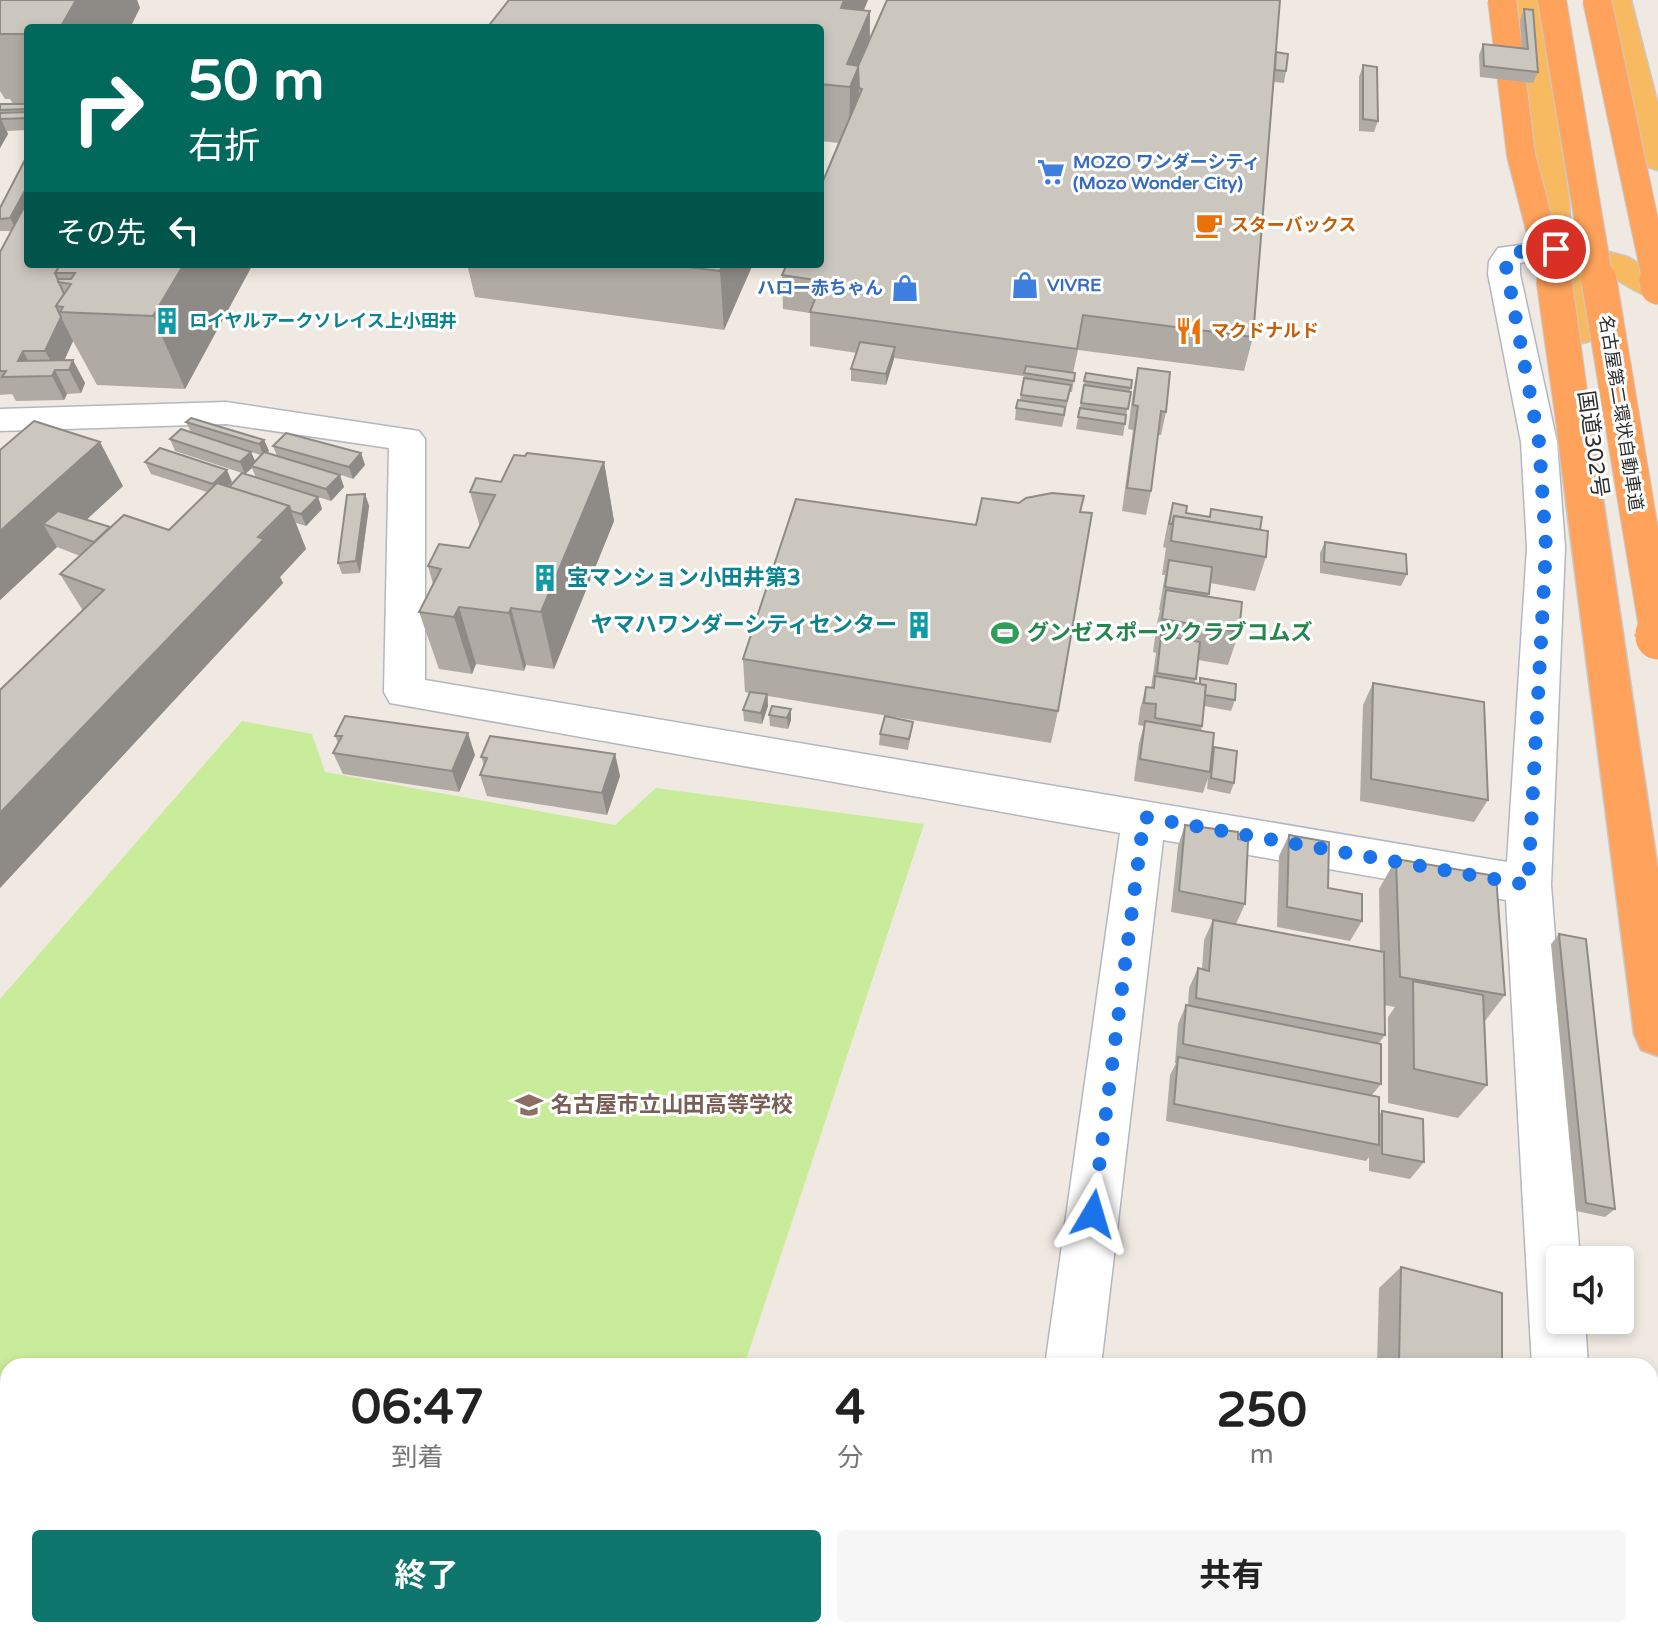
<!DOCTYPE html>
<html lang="ja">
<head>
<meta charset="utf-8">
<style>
	body { margin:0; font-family:"Varela Round","Noto Sans JP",sans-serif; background:#f6f6f6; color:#222; height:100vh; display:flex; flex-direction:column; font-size:30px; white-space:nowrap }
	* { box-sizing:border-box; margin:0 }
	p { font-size:26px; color:#767676 }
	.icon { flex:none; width:44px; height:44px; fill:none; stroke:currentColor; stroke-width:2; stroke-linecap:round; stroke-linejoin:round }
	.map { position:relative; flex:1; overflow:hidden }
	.drawer { position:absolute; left:0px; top:1358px; width:1658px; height:280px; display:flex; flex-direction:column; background:#fff; border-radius:24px 24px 0 0; box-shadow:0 4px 12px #0003 }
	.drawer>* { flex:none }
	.top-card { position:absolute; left:24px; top:24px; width:800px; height:244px; border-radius:8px; box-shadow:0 4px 12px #0003; background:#00695c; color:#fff; overflow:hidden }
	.fabs { position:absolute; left:1546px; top:1246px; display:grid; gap:16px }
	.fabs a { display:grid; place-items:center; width:88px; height:88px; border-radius:8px; background:#fff; box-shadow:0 4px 12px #0003; font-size:40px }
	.pin { position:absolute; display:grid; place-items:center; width:68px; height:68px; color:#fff; margin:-34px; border:4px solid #fff; border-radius:50%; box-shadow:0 2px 8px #0007 }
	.me { position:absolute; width:88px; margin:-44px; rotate:7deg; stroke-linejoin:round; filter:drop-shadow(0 0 6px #0008) }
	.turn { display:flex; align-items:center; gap:28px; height:168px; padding:0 32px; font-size:36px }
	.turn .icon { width:104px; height:104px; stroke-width:2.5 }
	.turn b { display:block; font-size:56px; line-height:68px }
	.then { display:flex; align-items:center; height:76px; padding:0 32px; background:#0003; gap:16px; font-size:30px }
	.eta { display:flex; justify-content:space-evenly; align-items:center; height:136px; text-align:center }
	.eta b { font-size:48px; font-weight:700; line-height:56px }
	.primary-button { display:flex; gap:16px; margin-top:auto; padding:16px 32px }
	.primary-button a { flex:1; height:92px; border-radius:8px; background:#0f766e; color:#fff; font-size:32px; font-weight:700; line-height:92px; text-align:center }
	.primary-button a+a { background:#f6f6f6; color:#222 }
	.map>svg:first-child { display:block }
	.pitch { fill:#c9ec9a }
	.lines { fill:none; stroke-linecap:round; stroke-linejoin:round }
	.minor-casing { stroke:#b4b7c1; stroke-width:3 }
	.trunk-casing { stroke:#c9c9c9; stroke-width:3 }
	.motorway-casing { stroke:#c9c9c9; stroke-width:3 }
	.minor { fill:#fff; fill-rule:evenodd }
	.trunk { fill:#f8ba60; fill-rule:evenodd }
	.motorway { fill:#ffa35c; fill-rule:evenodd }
	.motorway-bridge-far2-casing { stroke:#c9c9c9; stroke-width:30; stroke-linecap:butt }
	.motorway-bridge-far1-casing { stroke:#c9c9c9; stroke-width:37; stroke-linecap:butt }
	.motorway-bridge-casing { stroke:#c9c9c9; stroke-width:48; stroke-linecap:butt }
	.motorway-bridge-far2 { stroke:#ffa35c; stroke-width:28 }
	.motorway-bridge-far1 { stroke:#ffa35c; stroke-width:35 }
	.motorway-bridge { stroke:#ffa35c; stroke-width:45 }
	.wall { fill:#afaba4; fill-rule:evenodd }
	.shaded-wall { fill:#8e8b86 }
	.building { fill:#cbc7bf; stroke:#8e8b86; stroke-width:2 }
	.route { stroke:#1a73e8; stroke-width:14; stroke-dasharray:0 25.2 }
	.labels { text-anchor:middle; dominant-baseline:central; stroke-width:6; stroke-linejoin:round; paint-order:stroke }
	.far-shop-label { font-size:18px; font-weight:bold; fill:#366cbe; stroke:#fff; text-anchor:start }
	.far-food-label { font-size:18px; font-weight:bold; fill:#c56008; stroke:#fff; text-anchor:start }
	.far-culture-label { font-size:18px; font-weight:bold; fill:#0d838f; stroke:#fff; text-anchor:start }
	.far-street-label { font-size:18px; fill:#2e2e2e; stroke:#fff }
	.street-label { font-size:22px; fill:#2e2e2e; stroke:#fff }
	.culture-label { font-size:22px; font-weight:bold; fill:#0d838f; stroke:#fff; text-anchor:start }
	.leisure-label { font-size:22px; font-weight:bold; fill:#27864d; stroke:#fff; text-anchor:start }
	.education-label { font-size:22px; font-weight:bold; fill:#785e54; stroke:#fff; text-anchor:start }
</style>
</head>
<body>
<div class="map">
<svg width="1658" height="1638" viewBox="0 0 1658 1638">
	<rect width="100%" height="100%" fill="#efe9e1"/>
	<g class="pitch">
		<polygon points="242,721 312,734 325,772 615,825 656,788 924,824 744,1366 8,1366 8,1397 0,1393 0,999"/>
		<polygon points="420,1630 656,1630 653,1638 434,1638"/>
		<polygon points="821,1630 1230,1630 1230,1638 819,1638"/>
	</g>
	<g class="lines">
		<g class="minor-casing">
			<g id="minor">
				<polygon points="1556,240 1567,242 1571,249 1567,256 1520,263 1520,274 1557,442 1565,547 1551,885 1580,1260 1560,1260 1560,1320 1585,1320 1588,1366 1532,1366 1506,900 1163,840 1101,1366 1045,1366 1120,833 390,703 384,692 389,448 226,424 0,431 0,409 226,402 419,431 425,439 425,680 1507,862 1527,547 1521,442 1488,274 1489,261 1498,248"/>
				<polygon points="1547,1630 1609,1630 1610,1638 1548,1638"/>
			</g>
		</g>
		<g class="trunk-casing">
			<g id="trunk">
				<path d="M1514 0H1540L1569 198 1571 242 1628 257 1658 276V300C1631 293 1612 272 1585 265L1594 334 1590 341 1578 344 1566 341 1562 334 1552 257 1541 249 1539 198Z"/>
				<polygon points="1605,0 1631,0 1658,105 1658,170 1648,167 1644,161"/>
			</g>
		</g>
		<g class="motorway-casing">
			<polygon id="motorway" points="1575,420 1587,423 1593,431 1658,870 1658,1056 1641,1050 1634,1034 1557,431 1563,423"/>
		</g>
		<use href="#minor" class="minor"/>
		<use href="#trunk" class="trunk"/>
		<use href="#motorway" class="motorway"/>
		<g class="motorway-bridge-far2-casing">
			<g id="motorway-bridge-far2">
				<polyline points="1502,0 1521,155 1554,282"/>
				<polyline points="1552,0 1599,282"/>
				<polyline points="1597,0 1657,282"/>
			</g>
		</g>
		<g class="motorway-bridge-far1-casing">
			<g id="motorway-bridge-far1">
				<polyline points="1554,280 1575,431"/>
				<polyline points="1599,280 1658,636"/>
				<polyline points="1657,280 1658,287"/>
			</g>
		</g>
		<g class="motorway-bridge-casing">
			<polyline id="motorway-bridge" points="1658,634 1658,637"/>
		</g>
		<use href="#motorway-bridge-far2" class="motorway-bridge-far2"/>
		<use href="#motorway-bridge-far1" class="motorway-bridge-far1"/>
		<use href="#motorway-bridge" class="motorway-bridge"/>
	</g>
	<g class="wall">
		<polygon points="0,0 137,0 140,8 28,28 28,130 7,131 8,134 0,148 0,104 13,104 10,99 5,99 0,91"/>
		<polygon points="509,0 868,0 864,10 870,11 870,40 1276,52 1286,71 1284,83 1274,82 1253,337 1244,371 1078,350 1073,373 1075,373 1072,392 1070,392 1062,427 1015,420 1016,408 1020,400 1024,376 894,358 886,385 851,381 851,369 857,353 810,346 810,313 783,309 782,275 839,143 820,141 820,28"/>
		<polygon points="1524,9 1538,72 1533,83 1480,77 1479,55 1483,44 1522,48 1520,21"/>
		<polygon points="1363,65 1378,121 1374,132 1359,131 1359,77"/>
		<polygon points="28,154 28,264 253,264 185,389 97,385 73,341 64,360 85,383 81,393 67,394 64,400 16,401 12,394 0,395 0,252 11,231 0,231 0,208"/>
		<polygon points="467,264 753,264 724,330 475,297"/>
		<polygon points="1138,368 1166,412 1161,435 1158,435 1151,491 1146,515 1122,511 1133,430 1128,429 1133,392"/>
		<polygon points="1086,373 1132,380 1123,436 1076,429"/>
		<path d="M186 422 264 440 269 451 267 453 277 456 273 446 361 453 365 465 353 479 338 474 344 487 331 501 256 478 252 468 245 474 175 451 170 439 191 432ZM251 452 261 455 255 461Z"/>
		<polygon points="0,450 123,486 86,520 110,527 169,530 207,492 151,474 145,462 232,482 228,486 318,497 322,509 306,526 296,523 306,549 280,577 283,583 0,888 0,690 83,611 60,574 80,556 57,547 0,600"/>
		<polygon points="604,462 614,521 554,669 526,665 524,671 476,664 472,674 439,669 419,612 433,584 428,566 469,548 480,527 470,492 501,482"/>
		<polygon points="365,494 369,506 360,573 342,574 338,563"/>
		<polygon points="1173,503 1186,513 1209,517 1211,509 1260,530 1266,557 1255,591 1210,583 1208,596 1239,632 1228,665 1198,660 1195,683 1199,684 1200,678 1235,700 1231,711 1204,706 1202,726 1201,731 1212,752 1214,747 1234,783 1230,794 1207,789 1208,778 1203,793 1134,781 1139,743 1144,726 1138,725 1140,709 1146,687 1151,688 1156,653 1153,652 1157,623 1160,610 1159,610 1165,575 1162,575 1166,548 1163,547 1167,527"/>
		<polygon points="1081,512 1058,711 1051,743 768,696 768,706 762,724 744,721 743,710 750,693 745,692 743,659 976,525"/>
		<polygon points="1325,542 1407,574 1401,586 1320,573 1320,553"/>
		<polygon points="1373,683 1488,800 1474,822 1360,801 1363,705"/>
		<polygon points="791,709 791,720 788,729 770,726 769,715"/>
		<polygon points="913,722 908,750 879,745 880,734"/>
		<polygon points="335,736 475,755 459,792 343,774 333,753 338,743"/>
		<polygon points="615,754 620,776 607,815 487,796 480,775 484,765 481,757"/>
		<polygon points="1185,825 1238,839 1245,904 1236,924 1380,951 1379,889 1396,859 1505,995 1485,1021 1487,1085 1458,1118 1388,1103 1388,1017 1395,1007 1384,1005 1385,1035 1379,1043 1381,1084 1372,1095 1379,1115 1382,1111 1424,1162 1410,1179 1369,1171 1369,1157 1366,1161 1166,1121 1170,1075 1176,1063 1175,1063 1178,1024 1186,1005 1188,1006 1189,988 1198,968 1202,969 1204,940 1213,920 1235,924 1171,912 1178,846"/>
		<polygon points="1289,835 1328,888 1362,921 1350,941 1277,927 1279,856"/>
		<polygon points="1559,934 1615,1209 1605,1217 1576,1211 1551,944"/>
		<polygon points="1401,1267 1502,1366 1377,1366 1379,1288"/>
		<polygon points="1416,1630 1468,1630 1520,1638 1393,1638"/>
	</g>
	<g class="shaded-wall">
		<polygon points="76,0 137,0 140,8 130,28 60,28"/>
		<polygon points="844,0 868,0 840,64 841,8"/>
		<polygon points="870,11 869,67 859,88 858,123 849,145 850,87 847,64"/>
		<polygon points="0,117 8,134 0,148"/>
		<polygon points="28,185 28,208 16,230 10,218"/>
		<polygon points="184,264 253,264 185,389 153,316"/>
		<polygon points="723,264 753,264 724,330 720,271"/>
		<polygon points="61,317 73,341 60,370 56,370 45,351"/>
		<polygon points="895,347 894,359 886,385 886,374"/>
		<polygon points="23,351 36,375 18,361"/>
		<polygon points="73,360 85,383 81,393 69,370"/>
		<polygon points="55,370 67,394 64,400 52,376"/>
		<polygon points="264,440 269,451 264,456 259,444"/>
		<polygon points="100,442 123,486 71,534 43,524 57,547 0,600 0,531"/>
		<polygon points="251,452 256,463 251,466 252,468 245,474 240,462"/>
		<polygon points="361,453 365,465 353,479 349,467"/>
		<polygon points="604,462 614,521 554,669 541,612"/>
		<polygon points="227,470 232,482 218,496 213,484"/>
		<polygon points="340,475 344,487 331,501 326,489"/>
		<polygon points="365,494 369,506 360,573 356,561"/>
		<polygon points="318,497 322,509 306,526 301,514"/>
		<polygon points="289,506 306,549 280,577 283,583 0,888 0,813"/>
		<polygon points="459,607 476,664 472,674 454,617"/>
		<polygon points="511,608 526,665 524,671 509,613"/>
		<polygon points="767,694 768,706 762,724 761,713"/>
		<polygon points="791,709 791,720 788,729 787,718"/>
		<polygon points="468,733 475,755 459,792 452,771"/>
		<polygon points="615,754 620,776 607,815 602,793"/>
		<polygon points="254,1630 264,1630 259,1638 248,1638"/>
	</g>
	<g class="building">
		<polygon points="0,0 76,0 60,28 28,28 28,34 0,34"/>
		<polygon points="509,0 844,0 841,8 870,11 847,64 859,66 850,87 820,84 820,28 487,28"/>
		<polygon points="887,0 1280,0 1253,337 1083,315 1077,349 810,312 822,281 782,275 787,264 820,264 820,188 862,89 859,88 858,66"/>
		<polygon points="1524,9 1533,10 1538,72 1484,66 1483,44 1528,49"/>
		<polygon points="1276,52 1288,54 1286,71 1275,70"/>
		<polygon points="1363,65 1377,67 1378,121 1363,119"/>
		<polygon points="0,104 28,104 28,109 0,110"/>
		<polygon points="28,112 28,118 1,119 0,117 0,113"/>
		<polygon points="28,154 28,185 10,218 0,219 0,208"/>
		<polygon points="28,204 28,264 77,264 78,265 61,264 55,273 64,294 56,306 61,317 45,351 23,351 18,361 73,360 69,370 55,370 52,376 2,377 6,371 0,371 0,252 23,209"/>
		<polygon points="61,264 82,265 82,264 184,264 153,316 60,312 63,307 56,306 71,284 58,282 58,279 71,279 75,273 55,273"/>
		<polygon points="663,264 723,264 720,271"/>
		<polygon points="860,342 895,347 886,374 851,369"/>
		<polygon points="1026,366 1075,373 1074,381 1024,373"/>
		<polygon points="1138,368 1170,372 1166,412 1161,411 1151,491 1127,488 1138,406 1133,405"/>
		<polygon points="1086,373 1132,380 1131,388 1084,381"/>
		<polygon points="1024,378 1071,385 1067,401 1021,395"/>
		<polygon points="1084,385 1131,392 1128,409 1081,403"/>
		<polygon points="1018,400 1065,407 1064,415 1016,408"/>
		<polygon points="1080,408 1126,415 1125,424 1078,417"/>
		<polygon points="191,418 264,440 259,444 186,422"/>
		<polygon points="34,421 100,442 0,531 0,450"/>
		<polygon points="181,429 251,452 240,462 170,439"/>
		<polygon points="286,433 361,453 349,467 273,446"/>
		<polygon points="160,448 227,470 213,484 145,462"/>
		<polygon points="264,452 340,475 326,489 251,466"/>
		<polygon points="527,453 604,462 541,612 511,608 509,613 459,607 454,617 419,612 441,569 428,566 439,544 469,548 495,495 470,492 476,478 501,482 514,455 525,456"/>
		<polygon points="242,473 318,497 301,514 291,511 289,506 229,487"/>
		<polygon points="217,483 289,506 258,537 264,539 0,813 0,690 104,590 60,574 124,515 169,530"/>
		<polygon points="1052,493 1084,496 1080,512 1092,513 1058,711 743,659 796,499 976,525 982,498 1019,503 1026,498"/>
		<polygon points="365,494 356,561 338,563 347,495"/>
		<polygon points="1173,503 1187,506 1186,513 1210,517 1211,509 1262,517 1260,530 1174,516 1172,524 1169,524"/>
		<polygon points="58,511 110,527 94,542 43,524"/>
		<polygon points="1174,516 1268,531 1266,557 1171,541"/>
		<polygon points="1325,542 1406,554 1407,574 1324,562"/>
		<polygon points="1169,560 1212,567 1209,594 1165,587"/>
		<polygon points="1166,590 1242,602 1239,632 1162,619"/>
		<polygon points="1161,635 1200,642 1196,679 1157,673"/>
		<polygon points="1155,676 1206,685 1202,726 1155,718 1156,704 1144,703 1146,687 1154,688"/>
		<polygon points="1200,678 1236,684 1235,700 1205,695 1206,685 1200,684"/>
		<polygon points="1373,683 1484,702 1488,800 1371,779"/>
		<polygon points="750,692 767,694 761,713 743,710"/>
		<polygon points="772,706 791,709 787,718 769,715"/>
		<polygon points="345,716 468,733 452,771 333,753 342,736 335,736"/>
		<polygon points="885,716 913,722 909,739 880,734"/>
		<polygon points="1145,721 1214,733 1210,772 1140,759"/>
		<polygon points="490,736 615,754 602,793 480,775 487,758 481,757"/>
		<polygon points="1214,747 1237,751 1234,783 1211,778"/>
		<polygon points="1185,825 1238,832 1238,839 1248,841 1245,904 1179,891"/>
		<polygon points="1289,835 1329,842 1328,888 1362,894 1362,921 1287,907"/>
		<polygon points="1396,859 1496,876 1505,995 1400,977"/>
		<polygon points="1213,920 1384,952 1385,1035 1196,998 1198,968 1209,971"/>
		<polygon points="1559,934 1586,939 1615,1209 1586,1203"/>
		<polygon points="1413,981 1483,995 1487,1085 1414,1069"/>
		<polygon points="1186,1005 1381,1044 1381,1084 1183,1044"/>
		<polygon points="1178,1057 1379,1097 1379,1145 1174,1104"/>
		<polygon points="1382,1111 1423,1119 1424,1162 1382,1154"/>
		<polygon points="1401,1267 1502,1293 1502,1366 1414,1366 1399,1362"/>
		<polygon points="197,1630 254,1630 248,1638 209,1638"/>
		<polygon points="1433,1630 1468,1630 1520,1638 1434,1638"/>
		<polygon points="282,1632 290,1638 279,1638"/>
	</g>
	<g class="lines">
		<polyline class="route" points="1093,1214 1144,817 1528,885 1546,547 1539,442 1505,261 1522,251 1556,249"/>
	</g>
	<defs>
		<g id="supermarket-bare" transform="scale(2.16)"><path d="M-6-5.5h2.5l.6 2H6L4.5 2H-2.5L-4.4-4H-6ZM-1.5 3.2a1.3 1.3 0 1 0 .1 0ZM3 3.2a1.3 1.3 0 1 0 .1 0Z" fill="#3f7fe0" stroke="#fff" stroke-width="2.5" paint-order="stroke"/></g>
		<g id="cafe-bare" transform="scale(2.16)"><path d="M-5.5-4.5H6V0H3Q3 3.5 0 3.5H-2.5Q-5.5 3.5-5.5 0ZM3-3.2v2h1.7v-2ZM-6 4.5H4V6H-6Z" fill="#e8710a" stroke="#fff" stroke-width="2.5" paint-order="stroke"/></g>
		<g id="shop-bare" transform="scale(2.16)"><path d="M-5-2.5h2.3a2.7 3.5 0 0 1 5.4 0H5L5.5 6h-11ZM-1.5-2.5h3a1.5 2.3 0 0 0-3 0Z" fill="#3f7fe0" stroke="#fff" stroke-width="2.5" paint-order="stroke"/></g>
		<g id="building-bare" transform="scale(2.16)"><path d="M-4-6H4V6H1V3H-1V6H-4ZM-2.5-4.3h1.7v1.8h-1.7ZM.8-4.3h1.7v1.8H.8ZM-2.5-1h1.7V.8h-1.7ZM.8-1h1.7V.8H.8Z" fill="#0f9aa8" stroke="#fff" stroke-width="2.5" paint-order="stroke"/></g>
		<g id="restaurant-bare" transform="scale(2.16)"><path d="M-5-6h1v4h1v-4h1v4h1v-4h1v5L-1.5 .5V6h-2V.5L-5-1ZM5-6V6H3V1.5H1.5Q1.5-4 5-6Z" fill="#e8710a" stroke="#fff" stroke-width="2.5" paint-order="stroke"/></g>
		<g id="stadium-bare" transform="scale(2.16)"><path d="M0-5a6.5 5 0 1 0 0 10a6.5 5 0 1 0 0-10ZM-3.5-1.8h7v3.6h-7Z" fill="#2e9e5b" stroke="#fff" stroke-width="2.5" paint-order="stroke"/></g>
		<g id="school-bare" transform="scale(2.16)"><path d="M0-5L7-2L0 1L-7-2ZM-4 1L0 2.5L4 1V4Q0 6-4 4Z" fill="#8d6e63" stroke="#fff" stroke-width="2.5" paint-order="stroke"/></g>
	</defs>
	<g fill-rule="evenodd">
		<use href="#supermarket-bare" x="1051" y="172"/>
		<use href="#cafe-bare" x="1209" y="225"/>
		<use href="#shop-bare" x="1025" y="285"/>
		<use href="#shop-bare" x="905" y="288"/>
		<use href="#building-bare" x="167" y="321"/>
		<use href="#restaurant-bare" x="1189" y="331"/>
		<use href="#building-bare" x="545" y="578"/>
		<use href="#building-bare" x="919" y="625"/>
		<use href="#stadium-bare" x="1005" y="633"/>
		<use href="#school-bare" x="529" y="1105"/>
	</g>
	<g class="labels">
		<g class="far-shop-label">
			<text x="1073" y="162">MOZO ワンダーシティ<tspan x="1073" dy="21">(Mozo Wonder City)</tspan></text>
			<text x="1047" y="285">VIVRE</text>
			<text x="883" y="288" text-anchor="end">ハロー赤ちゃん</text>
		</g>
		<g class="far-food-label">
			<text x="1231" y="225">スターバックス</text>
			<text x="1211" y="331">マクドナルド</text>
		</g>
		<g class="far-culture-label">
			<text x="189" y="321">ロイヤルアークソレイス上小田井</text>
		</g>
		<g class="far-street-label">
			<text transform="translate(1621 413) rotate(81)">名古屋第二環状自動車道</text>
		</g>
		<g class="street-label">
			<text transform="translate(1593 444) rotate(82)">国道302号</text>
		</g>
		<g class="culture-label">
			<text x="567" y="578">宝マンション小田井第3</text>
			<text x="897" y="625" text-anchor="end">ヤマハワンダーシティセンター</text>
		</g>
		<g class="leisure-label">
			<text x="1027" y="633">グンゼスポーツクラブコムズ</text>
		</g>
		<g class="education-label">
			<text x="551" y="1105">名古屋市立山田高等学校</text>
		</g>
	</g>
</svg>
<div class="fabs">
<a><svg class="icon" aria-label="sound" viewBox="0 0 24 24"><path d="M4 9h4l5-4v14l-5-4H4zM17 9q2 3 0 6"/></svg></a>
</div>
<div class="pin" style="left:1556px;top:249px;background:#d93025"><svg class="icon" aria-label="arrive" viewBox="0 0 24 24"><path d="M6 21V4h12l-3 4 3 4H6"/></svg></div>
<svg class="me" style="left:1093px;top:1214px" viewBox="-20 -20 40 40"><path d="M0-17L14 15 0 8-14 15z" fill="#1a73e8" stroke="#fff" stroke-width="4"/></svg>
<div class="top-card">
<div class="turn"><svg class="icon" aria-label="right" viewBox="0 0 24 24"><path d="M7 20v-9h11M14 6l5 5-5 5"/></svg><div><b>50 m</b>右折</div></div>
<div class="then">その先<svg class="icon" aria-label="left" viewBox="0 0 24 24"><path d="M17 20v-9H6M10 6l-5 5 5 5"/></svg></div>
</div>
<section class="drawer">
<div class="eta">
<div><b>06:47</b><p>到着</p></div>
<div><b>4</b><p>分</p></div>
<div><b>250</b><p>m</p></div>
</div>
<div class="primary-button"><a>終了</a><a>共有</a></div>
</section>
</div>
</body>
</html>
